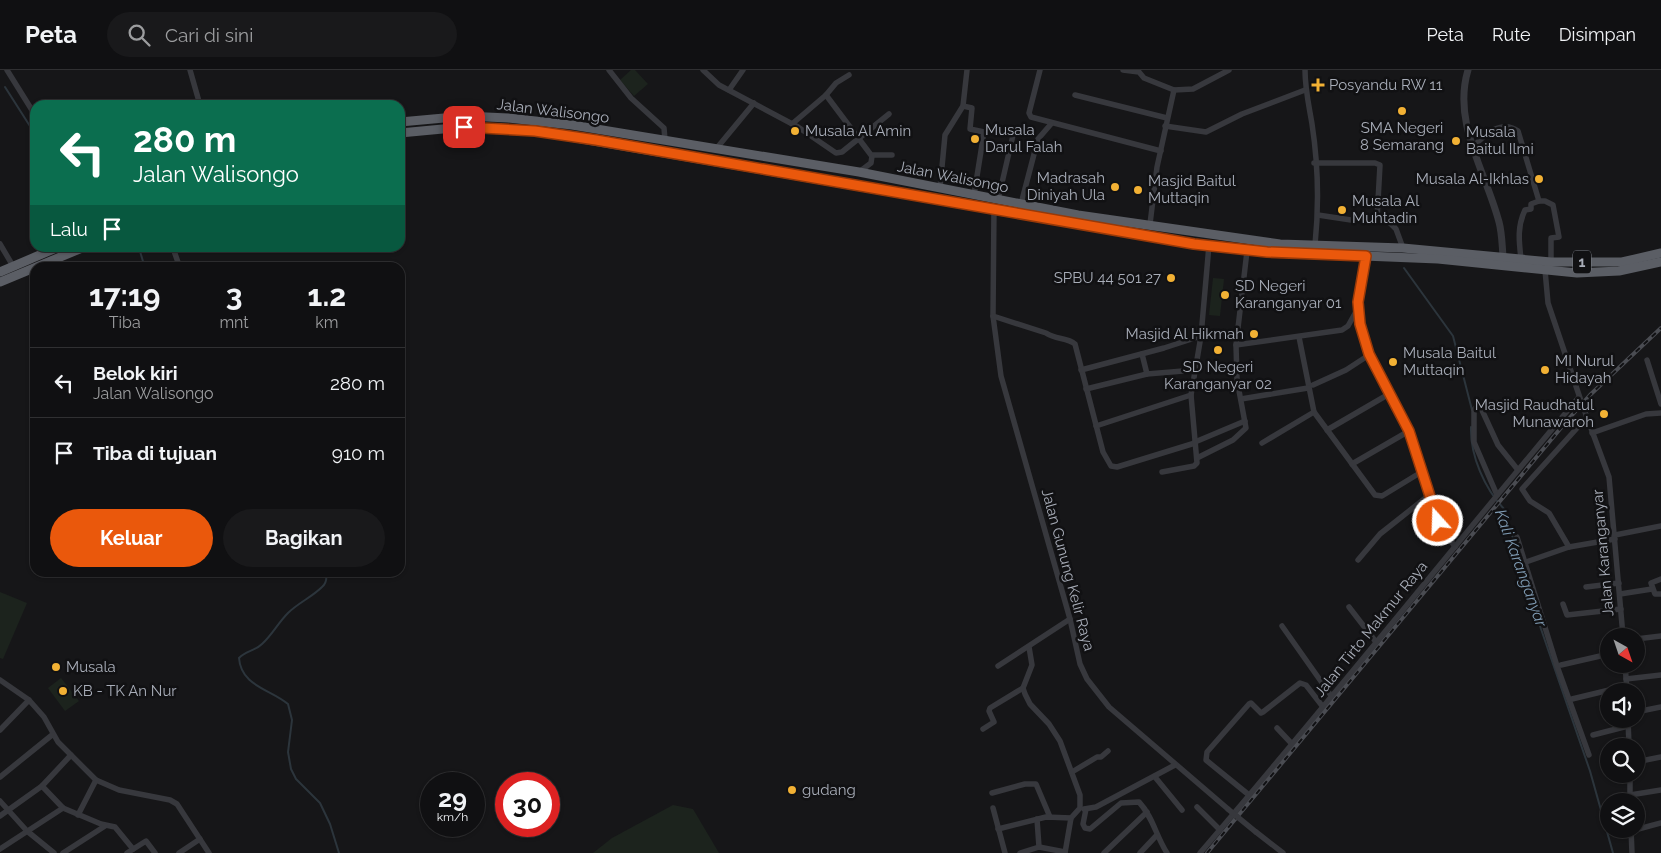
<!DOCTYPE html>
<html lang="id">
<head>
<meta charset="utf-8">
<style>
	body { margin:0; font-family:Raleway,sans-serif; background:#19191b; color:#f1f3f6; height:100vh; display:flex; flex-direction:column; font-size:19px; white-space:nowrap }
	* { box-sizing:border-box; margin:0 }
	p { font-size:16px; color:#9c9d9f }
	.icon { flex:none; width:28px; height:28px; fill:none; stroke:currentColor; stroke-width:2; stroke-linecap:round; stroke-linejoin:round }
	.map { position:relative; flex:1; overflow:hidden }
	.sheet { position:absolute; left:30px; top:192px; width:375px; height:315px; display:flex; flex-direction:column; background:#101012; border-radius:15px; box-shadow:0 1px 4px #0004,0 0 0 1px #303032 }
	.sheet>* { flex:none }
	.hud { position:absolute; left:30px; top:30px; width:375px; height:152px; border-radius:15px; box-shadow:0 1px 4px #0004,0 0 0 1px #303032; background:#0b6e4f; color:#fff; overflow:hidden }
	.needle { width:32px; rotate:140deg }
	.fabs { position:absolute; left:1600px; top:558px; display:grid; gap:10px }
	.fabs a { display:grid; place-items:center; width:45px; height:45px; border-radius:50%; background:#101012; box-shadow:0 1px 4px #0004,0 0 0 1px #303032; font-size:25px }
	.speed { position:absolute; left:420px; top:702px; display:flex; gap:10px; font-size:25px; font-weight:700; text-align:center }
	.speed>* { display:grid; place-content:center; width:65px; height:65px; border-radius:50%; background:#101012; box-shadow:0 1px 4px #0004,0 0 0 1px #303032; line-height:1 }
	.speed small { font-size:12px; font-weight:400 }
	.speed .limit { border:8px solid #d22; background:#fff; color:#111 }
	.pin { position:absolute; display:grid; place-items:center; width:42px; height:42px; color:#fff; margin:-21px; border-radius:10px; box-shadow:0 2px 8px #0006 }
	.me { position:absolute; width:55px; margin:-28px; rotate:340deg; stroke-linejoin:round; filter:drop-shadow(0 0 4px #0008) }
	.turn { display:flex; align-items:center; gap:18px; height:105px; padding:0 20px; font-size:22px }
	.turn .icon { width:65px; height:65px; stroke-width:2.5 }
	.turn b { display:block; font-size:35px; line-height:42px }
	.then { display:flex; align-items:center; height:48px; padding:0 20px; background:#0003; gap:10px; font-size:19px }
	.eta { display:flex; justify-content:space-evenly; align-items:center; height:85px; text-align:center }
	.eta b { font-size:30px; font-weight:700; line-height:35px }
	.primary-button { display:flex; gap:10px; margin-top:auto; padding:10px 20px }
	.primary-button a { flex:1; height:58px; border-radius:30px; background:#ea580c; color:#fff; font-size:20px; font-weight:700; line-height:58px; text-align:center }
	.primary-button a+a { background:#19191b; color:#f1f3f6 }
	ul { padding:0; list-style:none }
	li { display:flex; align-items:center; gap:15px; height:70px; padding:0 20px; border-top:1px solid #303032 }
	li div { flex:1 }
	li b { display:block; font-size:19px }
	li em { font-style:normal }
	header { display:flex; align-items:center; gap:30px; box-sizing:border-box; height:70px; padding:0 25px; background:#101012; border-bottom:1px solid #303032 }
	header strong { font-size:24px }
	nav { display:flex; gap:28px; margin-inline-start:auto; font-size:18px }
	.search { width:350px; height:45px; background:#19191b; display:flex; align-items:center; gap:12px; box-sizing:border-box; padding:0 18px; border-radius:28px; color:#9c9d9f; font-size:19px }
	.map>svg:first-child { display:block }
	.green { fill:#1c231d }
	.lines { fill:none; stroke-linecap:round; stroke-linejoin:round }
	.stream { stroke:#2c353c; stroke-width:2 }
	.minor { stroke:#37383d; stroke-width:5.5 }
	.tertiary { stroke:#37383d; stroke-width:7 }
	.trunk { stroke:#5b5e65; stroke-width:9 }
	.rail-casing { stroke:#4a4c52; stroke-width:4 }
	.rail { stroke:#111113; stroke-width:2; stroke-dasharray:5.5; stroke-linecap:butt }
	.minor-bridge { stroke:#37383d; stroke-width:5.5 }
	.route-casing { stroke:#983908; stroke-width:12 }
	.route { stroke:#ea580c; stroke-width:9 }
	.poi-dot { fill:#f2b134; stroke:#111113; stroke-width:2 }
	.labels { text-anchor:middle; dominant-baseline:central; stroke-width:5; stroke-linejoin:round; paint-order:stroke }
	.shield { fill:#111113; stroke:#7b7e86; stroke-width:1 }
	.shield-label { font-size:14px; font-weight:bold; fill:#a8adb8 }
	.poi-label { font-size:15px; fill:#a8adb8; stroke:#111113; text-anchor:start }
	.street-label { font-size:15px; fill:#a8adb8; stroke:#111113 }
	.water-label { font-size:16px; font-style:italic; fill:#7f9bb3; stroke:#111113 }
</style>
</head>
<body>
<header>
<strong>Peta</strong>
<div class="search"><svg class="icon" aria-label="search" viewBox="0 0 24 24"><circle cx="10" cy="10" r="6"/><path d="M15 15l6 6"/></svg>Cari di sini</div>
<nav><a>Peta</a><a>Rute</a><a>Disimpan</a></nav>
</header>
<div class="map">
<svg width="1661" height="783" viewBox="0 0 1661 783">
	<rect width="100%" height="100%" fill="#161618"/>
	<g class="green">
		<polygon points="631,0 635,0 648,14 634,26 620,10"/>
		<polygon points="1213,208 1224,209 1220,246 1209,245"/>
		<polygon points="0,522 27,533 3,589 0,588"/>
		<polygon points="61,608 79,631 65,641 48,618"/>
		<polygon points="673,735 693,739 719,783 593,783 612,768"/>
	</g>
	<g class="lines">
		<g class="stream">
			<polyline points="5,17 35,64"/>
			<polyline points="139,178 145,198"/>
			<polyline points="1404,198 1453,266 1472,340"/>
			<path d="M1471 357C1470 386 1485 419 1504 439L1541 559 1590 701 1613 783"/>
			<path d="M326 502C327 508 327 513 322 517 312 527 298 533 288 543 278 553 272 565 262 574 255 581 245 581 239 588 241 616 270 619 288 634L292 650 288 682 291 699 296 709 320 733 330 754 339 783"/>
		</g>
		<g class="minor">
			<polyline points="7,0 35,45"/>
			<polyline points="190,0 200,35"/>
			<polyline points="609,0 631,28 664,58 665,70"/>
			<polyline points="703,0 719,15 798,57 836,83 842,82 889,44"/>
			<polyline points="1040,0 1029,43 1031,47 1161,81"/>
			<polyline points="1123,0 1139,2 1144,8 1174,20 1193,19 1229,0"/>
			<path d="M1305 0C1305 19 1309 36 1312 54 1318 93 1319 136 1315 175"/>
			<polyline points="729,20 743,0"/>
			<polyline points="826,25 871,85 892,85"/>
			<polyline points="1075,25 1167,48"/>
			<polyline points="963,36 972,38 970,59 984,62 974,125"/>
			<polyline points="792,54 826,25 836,13 849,5"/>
			<polyline points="1165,56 1206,62 1242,44 1305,20"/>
			<polyline points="996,58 1014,61 998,130"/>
			<path d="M1473 77C1484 65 1501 49 1518 61L1539 131H1545L1553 135 1559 167 1551 168V192"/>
			<polyline points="716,79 754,33"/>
			<polyline points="1314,93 1375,93 1380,95 1377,149"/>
			<polyline points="859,102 871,93 872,86"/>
			<polyline points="940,118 945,65 963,36 967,0"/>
			<polyline points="1021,134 1038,69 1051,54"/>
			<polyline points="994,138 993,246 1001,306 1070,549 1080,594 1087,609 1109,637 1228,739"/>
			<polyline points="1318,145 1351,150 1387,150 1396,159 1403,178"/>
			<polyline points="1150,154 1157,97 1174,20"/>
			<polyline points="0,174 13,196"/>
			<polyline points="173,178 180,198"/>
			<polyline points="1366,186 1358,237 1360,254 1369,285 1409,361 1438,451 1455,477"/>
			<path d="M1521 189C1519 171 1517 157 1525 140L1531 139V134L1539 131"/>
			<polyline points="1545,200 1548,233 1581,331"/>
			<path d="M993 246 1046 263C1056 270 1067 267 1075 274L1103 382 1111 396 1117 397 1195 373"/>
			<polyline points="1299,267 1314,342 1375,425 1382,426 1423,401"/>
			<polyline points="1236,275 1342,260 1348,256 1358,238"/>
			<polyline points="1142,284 1147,304"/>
			<polyline points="1647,290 1661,334"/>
			<polyline points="1081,300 1164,278 1201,266"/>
			<polyline points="1313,315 1346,300 1369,285"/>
			<polyline points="1086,319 1147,304 1195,300"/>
			<polyline points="1241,329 1308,318"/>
			<polyline points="1585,342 1609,407 1623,566"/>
			<polyline points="1096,356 1191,325"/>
			<polyline points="1327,360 1389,324"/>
			<polyline points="1592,363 1646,344 1661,343"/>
			<polyline points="1195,372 1245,351"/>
			<polyline points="1262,373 1314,342"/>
			<polyline points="1197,388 1233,370 1246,358 1237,310 1236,275 1247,181"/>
			<polyline points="1352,394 1409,361"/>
			<polyline points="1162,402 1194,396 1197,393 1191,325 1201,266 1209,175"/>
			<polyline points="1497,425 1474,372 1474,340 1477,336 1481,338 1498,375 1518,400"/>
			<polyline points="1615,465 1661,456"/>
			<polyline points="1517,467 1557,596 1589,685"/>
			<polyline points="1569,477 1549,443 1530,431 1522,419 1587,347"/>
			<polyline points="1358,490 1380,464 1428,426"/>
			<polyline points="1526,492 1569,477 1615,469"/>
			<polyline points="1661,509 1651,513 1655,524 1661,524"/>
			<polyline points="1586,517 1619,513"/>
			<polyline points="1620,524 1652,519"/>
			<polyline points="1563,534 1567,545 1621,539"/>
			<polyline points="1349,537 1376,572"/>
			<polyline points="1282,556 1332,627"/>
			<polyline points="1636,569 1661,566"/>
			<polyline points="1029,577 1032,595 1023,618 1025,624 1030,634 1049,654 1060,671 1080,725 1080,738 1071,748 1065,783"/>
			<polyline points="1625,594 1627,621"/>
			<polyline points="1561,595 1609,584"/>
			<polyline points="998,596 1070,549"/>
			<polyline points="1626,609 1661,605"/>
			<polyline points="0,610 29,630 44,647 58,672 96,710 119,720 170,730 177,734 209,783"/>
			<polyline points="1572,629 1626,616"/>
			<polyline points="1636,642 1661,637"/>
			<polyline points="1628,649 1629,676"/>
			<polyline points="1277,658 1292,674"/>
			<polyline points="983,659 994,652 989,641 990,638 1023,618"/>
			<polyline points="0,660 29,630"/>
			<polyline points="1593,665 1628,656"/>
			<polyline points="1636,692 1661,687"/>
			<polyline points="1072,702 1097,687 1101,687 1108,681"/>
			<polyline points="1630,704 1630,731"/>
			<polyline points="0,707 52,665"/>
			<polyline points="1155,707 1182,740"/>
			<polyline points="42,716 63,738 101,754 115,757 133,779"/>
			<polyline points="992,723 1025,714 1036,714 1050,747"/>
			<polyline points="1249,725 1206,690 1207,682 1249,634 1251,633 1261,643 1263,642 1300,613 1306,615 1323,637"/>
			<polyline points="1630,725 1661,720"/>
			<polyline points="0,731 27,761 54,783"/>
			<polyline points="1197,737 1220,760"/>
			<polyline points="993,738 1005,783"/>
			<polyline points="1084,739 1096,737 1175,695"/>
			<path d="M1086 739 1083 754 1085 758 1090 759 1121 733 1139 732C1153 747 1156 766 1167 783"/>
			<polyline points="78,745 96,710"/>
			<polyline points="0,746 42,716 71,685"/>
			<polyline points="1037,749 1039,777"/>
			<polyline points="998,759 1046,747 1071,748"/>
			<polyline points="1631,759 1632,783"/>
			<polyline points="1631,761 1661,753"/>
			<polyline points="1256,762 1283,783"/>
			<polyline points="0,779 63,738"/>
			<polyline points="63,783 105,756"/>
			<polyline points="127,783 146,771 155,783"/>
			<polyline points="179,783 200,769"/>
			<polyline points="1020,783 1039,777 1065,782"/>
			<polyline points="1104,783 1147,742"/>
			<polyline points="1140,783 1156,766"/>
			<path d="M1200 783C1329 633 1452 478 1579 327"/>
		</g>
		<path class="tertiary" d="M1468 0C1452 53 1486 102 1499 152 1502 163 1502 175 1503 186"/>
		<g class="trunk">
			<polyline points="400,52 466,46 508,48 572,55 859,102 1078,145 1280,174 1403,178 1551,192 1622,192 1661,183"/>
			<polyline points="400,63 464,57 535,61 1194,174 1267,182 1438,189 1577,203 1619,201 1661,192"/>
			<polyline points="0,202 56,178"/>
			<polyline points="0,212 82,178"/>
		</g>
		<g class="rail-casing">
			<polyline id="rail" points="1207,783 1565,353 1590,325 1661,258"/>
		</g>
		<use href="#rail" class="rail"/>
		<polyline class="minor-bridge" points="1228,739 1256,762"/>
	</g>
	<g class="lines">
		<g class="route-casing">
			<polyline id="route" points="464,57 535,61 596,70 1194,174 1267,182 1366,186 1358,232 1360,254 1369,284 1409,361 1438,451"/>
		</g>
		<use href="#route" class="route"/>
	</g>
	<g class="poi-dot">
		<path d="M1315.5 7.5h5v5h5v5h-5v5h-5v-5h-5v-5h5z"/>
		<circle cx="1402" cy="41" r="5"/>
		<circle cx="795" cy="61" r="5"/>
		<circle cx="975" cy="69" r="5"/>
		<circle cx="1456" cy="71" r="5"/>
		<circle cx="1539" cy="109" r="5"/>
		<circle cx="1115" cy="117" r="5"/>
		<circle cx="1138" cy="120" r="5"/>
		<circle cx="1342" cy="140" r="5"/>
		<circle cx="1171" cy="208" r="5"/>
		<circle cx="1225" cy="225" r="5"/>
		<circle cx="1254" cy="264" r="5"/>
		<circle cx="1218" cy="280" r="5"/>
		<circle cx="1393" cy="292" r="5"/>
		<circle cx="1545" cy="300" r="5"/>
		<circle cx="1604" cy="344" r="5"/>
		<circle cx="56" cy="597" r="5"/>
		<circle cx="63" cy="621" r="5"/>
		<circle cx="792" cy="720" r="5"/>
	</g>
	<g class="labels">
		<rect class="shield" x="1573" y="180.5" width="18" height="23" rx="4"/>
		<g class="shield-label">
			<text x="1582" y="192">1</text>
		</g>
		<g class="poi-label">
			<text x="1329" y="15">Posyandu RW 11</text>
			<text x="1402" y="58" text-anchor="middle">SMA Negeri<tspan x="1402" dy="17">8 Semarang</tspan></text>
			<text x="985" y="60">Musala<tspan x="985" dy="17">Darul Falah</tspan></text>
			<text x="805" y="61">Musala Al Amin</text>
			<text x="1466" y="62">Musala<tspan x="1466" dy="17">Baitul Ilmi</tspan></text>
			<text x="1105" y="108" text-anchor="end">Madrasah<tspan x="1105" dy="17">Diniyah Ula</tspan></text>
			<text x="1529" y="109" text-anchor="end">Musala Al-Ikhlas</text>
			<text x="1148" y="111">Masjid Baitul<tspan x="1148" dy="17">Muttaqin</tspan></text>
			<text x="1352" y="131">Musala Al<tspan x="1352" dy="17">Muhtadin</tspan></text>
			<text x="1161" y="208" text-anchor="end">SPBU 44 501 27</text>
			<text x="1235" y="216">SD Negeri<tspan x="1235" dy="17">Karanganyar 01</tspan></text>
			<text x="1244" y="264" text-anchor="end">Masjid Al Hikmah</text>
			<text x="1403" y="283">Musala Baitul<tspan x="1403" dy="17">Muttaqin</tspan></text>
			<text x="1555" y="291">MI Nurul<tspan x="1555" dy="17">Hidayah</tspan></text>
			<text x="1218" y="297" text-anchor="middle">SD Negeri<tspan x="1218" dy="17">Karanganyar 02</tspan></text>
			<text x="1594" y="335" text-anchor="end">Masjid Raudhatul<tspan x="1594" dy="17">Munawaroh</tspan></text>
			<text x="66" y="597">Musala</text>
			<text x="73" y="621">KB - TK An Nur</text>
			<text x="802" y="720">gudang</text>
		</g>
		<g class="street-label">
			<text transform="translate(553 41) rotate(7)">Jalan Walisongo</text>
			<text transform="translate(953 107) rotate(11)">Jalan Walisongo</text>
			<text transform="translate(1603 483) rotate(-95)">Jalan Karanganyar</text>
			<text transform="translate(1068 500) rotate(75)">Jalan Gunung Kelir Raya</text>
			<text transform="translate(1371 559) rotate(-51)">Jalan Tirto Makmur Raya</text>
		</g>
		<g class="water-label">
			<text transform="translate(1521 498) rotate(70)">Kali Karanganyar</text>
		</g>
	</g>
</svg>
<div class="fabs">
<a><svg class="needle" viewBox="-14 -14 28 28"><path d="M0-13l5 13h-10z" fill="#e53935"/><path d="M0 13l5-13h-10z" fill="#9c9d9f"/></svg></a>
<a><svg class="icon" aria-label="sound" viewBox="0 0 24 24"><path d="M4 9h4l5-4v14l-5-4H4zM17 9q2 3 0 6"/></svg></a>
<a><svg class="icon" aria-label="search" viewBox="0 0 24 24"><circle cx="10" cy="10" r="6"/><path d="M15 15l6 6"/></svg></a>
<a><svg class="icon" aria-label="layers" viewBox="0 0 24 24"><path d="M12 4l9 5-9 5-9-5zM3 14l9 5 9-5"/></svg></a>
</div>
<div class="speed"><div>29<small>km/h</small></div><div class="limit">30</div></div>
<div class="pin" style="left:464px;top:57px;background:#d93025"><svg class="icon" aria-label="arrive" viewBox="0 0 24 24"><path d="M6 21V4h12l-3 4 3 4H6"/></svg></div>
<svg class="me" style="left:1438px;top:451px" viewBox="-20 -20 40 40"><circle r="17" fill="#ea580c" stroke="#fff" stroke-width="3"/><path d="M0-11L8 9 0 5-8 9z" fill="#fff"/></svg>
<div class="hud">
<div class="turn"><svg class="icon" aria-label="left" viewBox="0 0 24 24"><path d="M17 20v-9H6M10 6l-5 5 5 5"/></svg><div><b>280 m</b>Jalan Walisongo</div></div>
<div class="then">Lalu<svg class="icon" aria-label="arrive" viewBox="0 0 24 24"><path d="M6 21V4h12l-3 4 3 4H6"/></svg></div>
</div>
<section class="sheet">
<div class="eta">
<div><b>17:19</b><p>Tiba</p></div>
<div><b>3</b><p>mnt</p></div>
<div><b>1.2</b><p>km</p></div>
</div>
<ul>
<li><svg class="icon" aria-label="left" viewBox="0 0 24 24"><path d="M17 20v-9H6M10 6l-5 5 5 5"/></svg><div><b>Belok kiri</b><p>Jalan Walisongo</p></div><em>280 m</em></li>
<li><svg class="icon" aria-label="arrive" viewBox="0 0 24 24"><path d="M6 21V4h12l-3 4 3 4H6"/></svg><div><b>Tiba di tujuan</b></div><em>910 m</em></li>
</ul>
<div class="primary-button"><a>Keluar</a><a>Bagikan</a></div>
</section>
</div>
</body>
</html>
